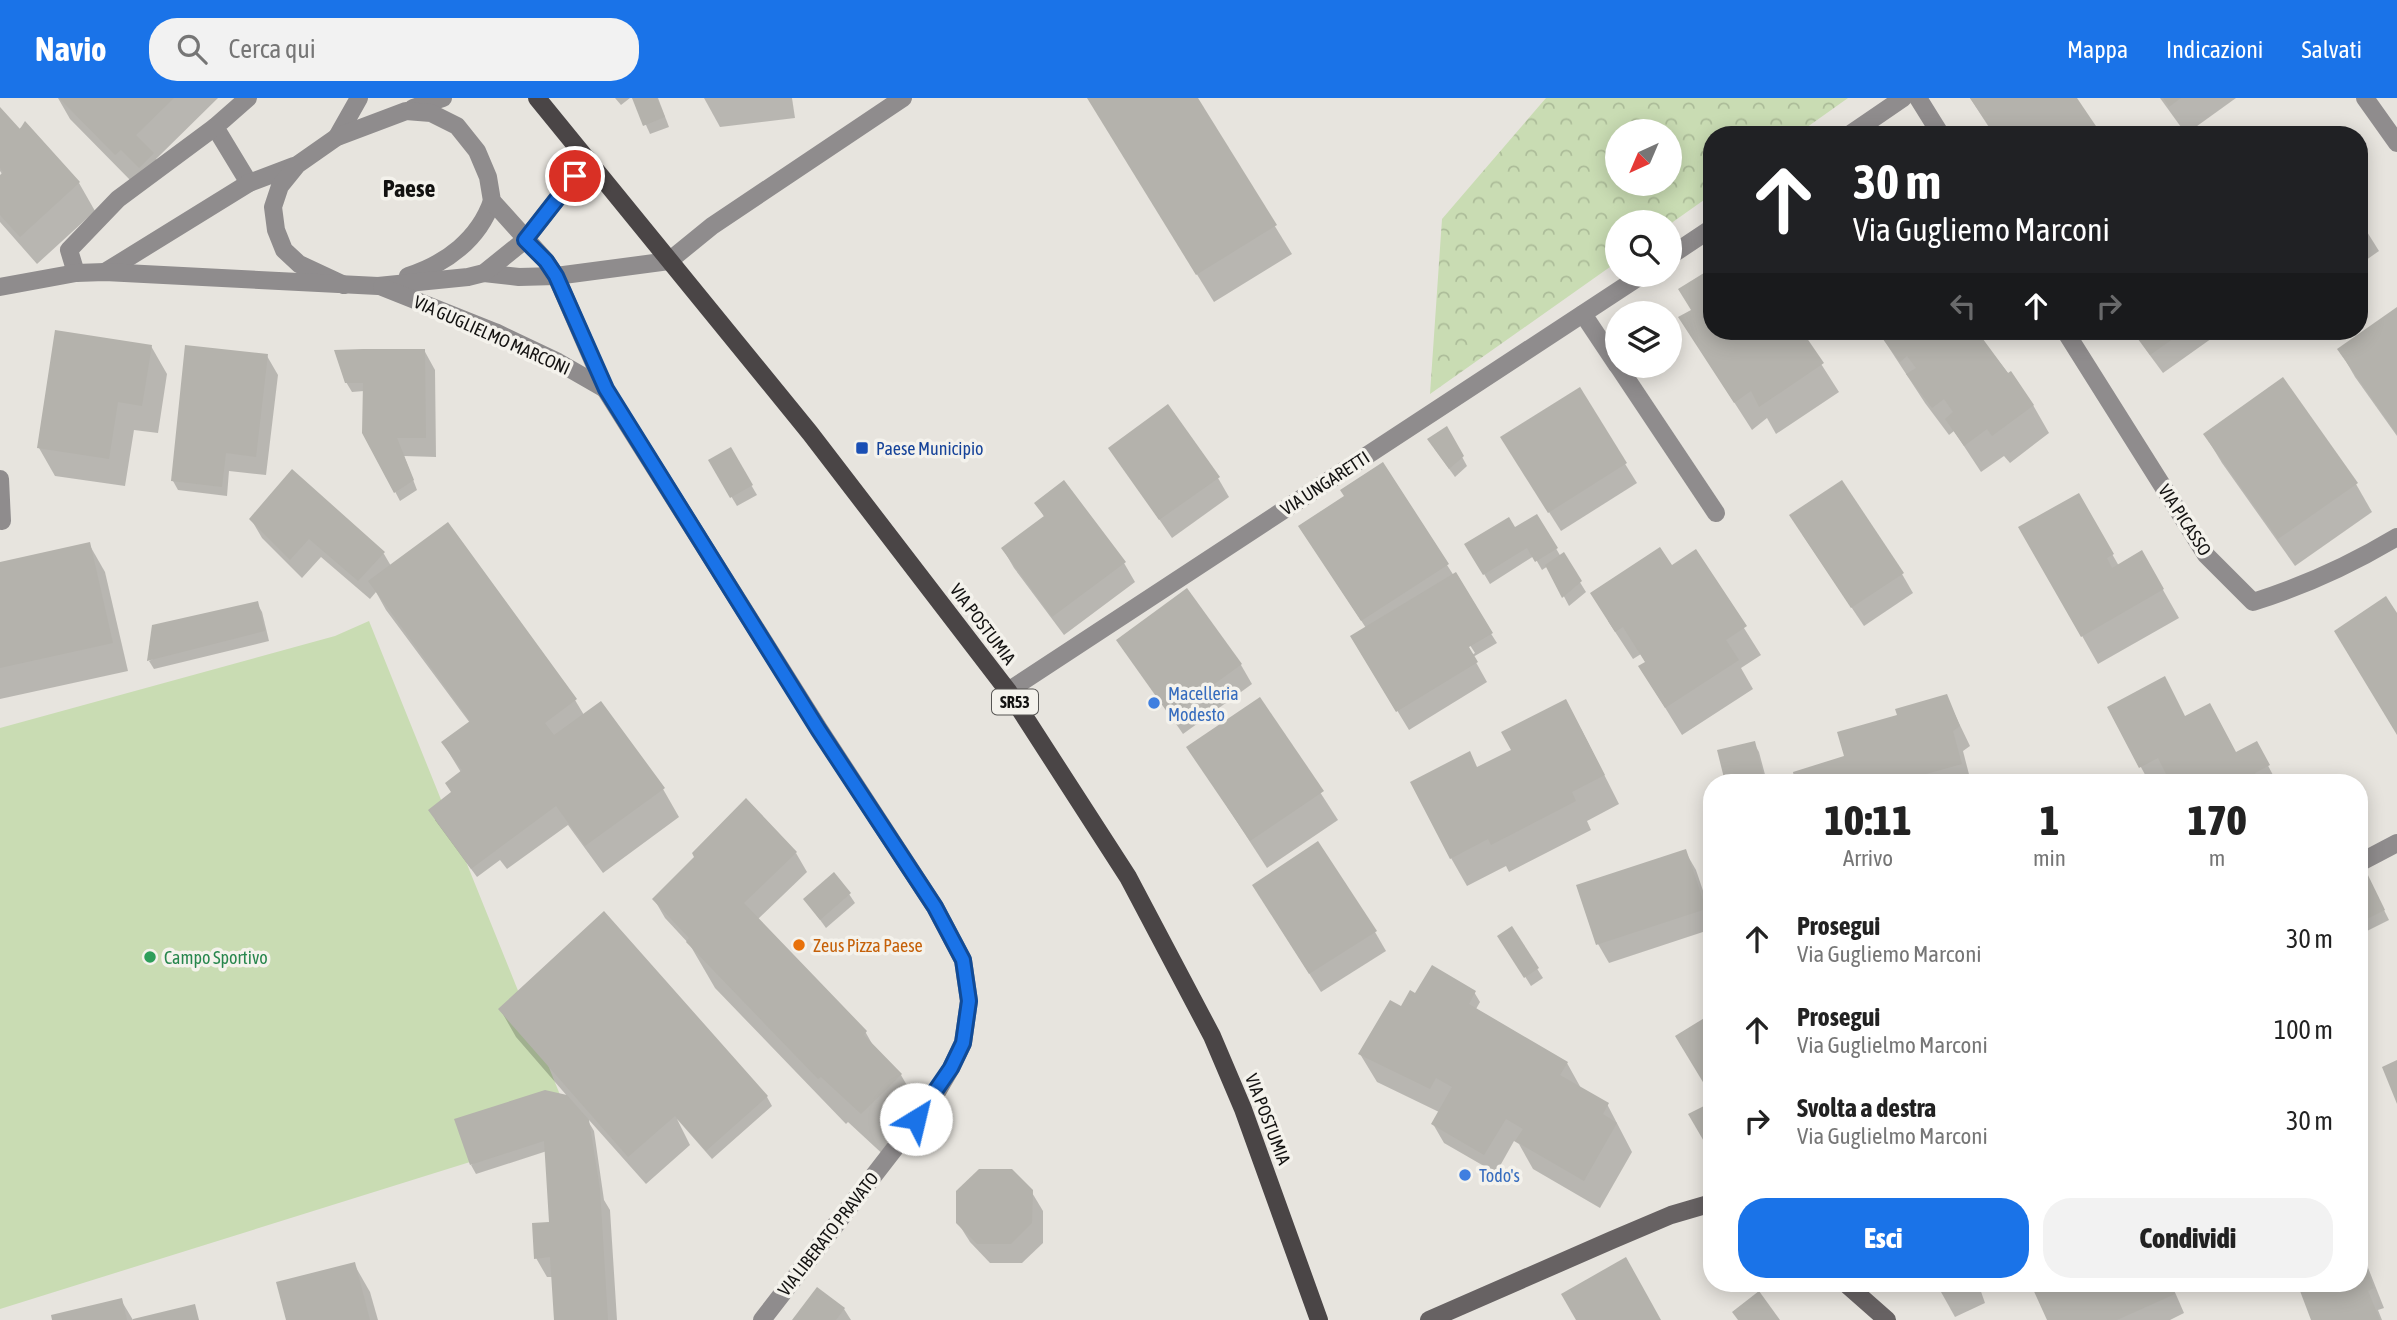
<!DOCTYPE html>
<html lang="it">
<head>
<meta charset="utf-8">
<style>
	body { margin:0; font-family:"Asap Condensed",sans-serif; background:#f2f2f2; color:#222; height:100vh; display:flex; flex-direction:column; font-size:26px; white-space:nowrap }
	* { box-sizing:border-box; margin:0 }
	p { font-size:23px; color:#767676 }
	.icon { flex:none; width:38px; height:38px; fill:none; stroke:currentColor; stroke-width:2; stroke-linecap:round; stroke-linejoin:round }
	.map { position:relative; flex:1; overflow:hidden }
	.side { position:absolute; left:1703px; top:676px; width:665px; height:518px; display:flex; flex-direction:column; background:#fff; border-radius:28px; box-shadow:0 4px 18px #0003 }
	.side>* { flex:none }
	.banner { position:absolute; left:1703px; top:28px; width:665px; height:214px; border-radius:28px; box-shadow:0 4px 18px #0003; background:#202124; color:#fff; overflow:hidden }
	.needle { width:46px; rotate:224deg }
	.buttons { position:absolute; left:1605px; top:21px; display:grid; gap:14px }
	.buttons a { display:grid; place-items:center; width:77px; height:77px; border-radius:50%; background:#fff; box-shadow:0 4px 18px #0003; font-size:35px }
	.pin { position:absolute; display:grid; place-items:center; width:60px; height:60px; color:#fff; margin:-30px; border:4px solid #fff; border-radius:50%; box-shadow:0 2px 7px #0007 }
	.me { position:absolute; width:77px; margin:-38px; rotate:36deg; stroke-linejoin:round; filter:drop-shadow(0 0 5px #0008) }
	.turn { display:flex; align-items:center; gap:24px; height:147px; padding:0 35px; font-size:32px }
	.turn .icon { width:91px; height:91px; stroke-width:2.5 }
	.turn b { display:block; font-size:49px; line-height:60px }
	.lanes { display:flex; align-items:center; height:66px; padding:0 35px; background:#0003; justify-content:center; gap:35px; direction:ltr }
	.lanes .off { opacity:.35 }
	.eta { display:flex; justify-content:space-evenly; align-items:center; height:119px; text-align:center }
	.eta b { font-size:42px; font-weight:800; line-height:49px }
	.action { display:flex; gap:14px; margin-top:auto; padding:14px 35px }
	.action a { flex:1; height:80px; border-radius:28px; background:#1a73e8; color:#fff; font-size:28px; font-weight:800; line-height:80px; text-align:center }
	.action a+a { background:#f2f2f2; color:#222 }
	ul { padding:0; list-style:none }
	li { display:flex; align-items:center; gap:21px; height:91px; padding:0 35px }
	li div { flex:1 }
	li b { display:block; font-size:26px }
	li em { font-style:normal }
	header { display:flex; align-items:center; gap:42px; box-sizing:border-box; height:98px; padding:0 35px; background:#1a73e8; color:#fff }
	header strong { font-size:33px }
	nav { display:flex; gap:38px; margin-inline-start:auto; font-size:24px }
	.search { width:490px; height:63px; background:#f2f2f2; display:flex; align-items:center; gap:18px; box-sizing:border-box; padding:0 24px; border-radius:28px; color:#767676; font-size:26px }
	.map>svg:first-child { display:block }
	.grass { fill:#c9dcb3 }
	.park { fill:url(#park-crowns); fill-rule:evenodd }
	.shadow { fill:#0003; fill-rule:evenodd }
	.building { fill:#b4b2ac }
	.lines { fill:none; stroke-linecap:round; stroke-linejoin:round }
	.service { stroke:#8f8c8d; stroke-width:18 }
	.minor { stroke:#8f8c8d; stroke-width:18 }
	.tertiary { stroke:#8f8c8d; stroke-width:18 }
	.secondary { stroke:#676263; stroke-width:18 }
	.primary { stroke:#4a4546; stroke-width:18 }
	.route-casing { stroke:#114b97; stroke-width:18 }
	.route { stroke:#1a73e8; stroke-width:12 }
	.transit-dot { fill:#1a4fb4; stroke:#f4f2ec; stroke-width:2.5 }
	.shop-dot { fill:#3f7fe0; stroke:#f4f2ec; stroke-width:2.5 }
	.food-dot { fill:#e8710a; stroke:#f4f2ec; stroke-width:2.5 }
	.leisure-dot { fill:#2e9e5b; stroke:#f4f2ec; stroke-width:2.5 }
	.labels { text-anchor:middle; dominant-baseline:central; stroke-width:7; stroke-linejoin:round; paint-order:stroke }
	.shield { fill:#f4f2ec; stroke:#565553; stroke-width:2 }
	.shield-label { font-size:16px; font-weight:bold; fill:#131211 }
	.street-label { font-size:18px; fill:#131211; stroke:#f4f2ec }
	.transit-label { font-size:18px; fill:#164399; stroke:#f4f2ec; text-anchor:start }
	.shop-label { font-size:18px; fill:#366cbe; stroke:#f4f2ec; text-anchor:start }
	.food-label { font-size:18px; fill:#c56008; stroke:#f4f2ec; text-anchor:start }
	.leisure-label { font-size:18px; fill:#27864d; stroke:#f4f2ec; text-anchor:start }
	.district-label { font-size:24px; font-weight:bold; fill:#131211; stroke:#f4f2ec }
</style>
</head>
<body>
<header>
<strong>Navio</strong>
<div class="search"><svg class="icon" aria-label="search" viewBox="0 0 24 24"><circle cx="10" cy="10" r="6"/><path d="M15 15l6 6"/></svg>Cerca qui</div>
<nav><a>Mappa</a><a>Indicazioni</a><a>Salvati</a></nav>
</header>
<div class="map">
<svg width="2397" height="1222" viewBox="0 0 2397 1222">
	<defs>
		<pattern id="park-crowns" width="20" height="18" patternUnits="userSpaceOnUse" patternTransform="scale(1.75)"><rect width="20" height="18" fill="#c9dcb3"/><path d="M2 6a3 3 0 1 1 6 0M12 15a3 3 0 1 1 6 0" fill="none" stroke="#acbc99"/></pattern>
	</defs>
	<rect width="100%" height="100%" fill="#e7e4de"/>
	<polygon class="grass" points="369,523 577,1039 569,1033 0,1211 0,630 335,538"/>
	<path class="park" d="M1546 0H1848L1796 37H1712L1711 97 1670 126V124H1617V164L1430 296 1442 121ZM1617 33H1670V86H1617Z"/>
	<g class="shadow">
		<polygon points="58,0 218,0 156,61 158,65 132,84 70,21"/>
		<polygon points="615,0 630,0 621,7"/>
		<polygon points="634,0 658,0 669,29 650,36"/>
		<polygon points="792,0 795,20 720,29 704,0"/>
		<polygon points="1088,0 1196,0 1292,156 1214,204"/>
		<polygon points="1970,0 2075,0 2100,37 1994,37"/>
		<polygon points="2160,0 2236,0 2186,36"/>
		<polygon points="0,12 18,32 25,26 79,85 95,113 37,166 0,124 0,78 2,76 0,73"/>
		<polygon points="2359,121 2379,153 2359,167"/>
		<polygon points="2397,211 2397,338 2355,279 2339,251"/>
		<polygon points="1680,220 1712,233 1800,233 1839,294 1776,336 1767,320 1752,332"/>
		<polygon points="1878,233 1975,233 2033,307 2049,335 2010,365 2004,358 1981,374 1954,333 1949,337 1925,305"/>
		<polygon points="2132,233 2222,233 2163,275"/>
		<polygon points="151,248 167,276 158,335 134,332 125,388 55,378 39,350"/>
		<polygon points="424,252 435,272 436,359 404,358 417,392 400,403 364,334 364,293 352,294 346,284"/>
		<polygon points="267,258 278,277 266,377 229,373 227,398 178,392 173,383"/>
		<polygon points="1579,292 1637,385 1561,433 1514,359"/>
		<polygon points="1447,331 1467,368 1455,379 1434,350"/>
		<polygon points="2205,337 2356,386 2372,414 2295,468 2222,365"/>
		<polygon points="1110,350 1218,380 1229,399 1172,440"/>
		<polygon points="730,351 757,397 737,408 710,363"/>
		<polygon points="292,373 384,456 391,468 575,602 584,617 663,691 679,719 603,775 568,727 507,771 500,762 477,779 435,722 453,695 462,676 443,645 470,625 386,512 376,494 370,501 321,459 302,480 262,440 251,421"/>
		<polygon points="2078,397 2119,468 2142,455 2179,520 2098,566 2021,430"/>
		<polygon points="1036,405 1124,465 1135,484 1064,537 1014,470 1003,451 1045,420"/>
		<polygon points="1537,418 1561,459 1563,457 1586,494 1569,508 1548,468 1542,472 1534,458 1490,486 1467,447 1515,431"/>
		<polygon points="1802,436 1902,476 1913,495 1864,528"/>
		<polygon points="89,446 105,474 128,573 0,601 0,466"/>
		<path d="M1312 447 1447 467 1497 545 1473 559 1487 584 1409 632 1364 558 1366 530ZM1439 499 1475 555 1472 557Z"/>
		<polygon points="1696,454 1761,557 1741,570 1753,591 1682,637 1640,569 1646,565 1641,556 1633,561 1608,523 1671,469"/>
		<polygon points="1187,493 1241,567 1252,586 1183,636 1118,542"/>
		<polygon points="257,505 262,514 269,543 154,571 149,563"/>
		<polygon points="1946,598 1970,648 1963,653 1971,684 1797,684 1795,676 1846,659 1900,618"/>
		<polygon points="1260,601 1338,722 1267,770 1189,650"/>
		<polygon points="2109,610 2186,619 2237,656 2256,645 2273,677 2260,684 2149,684"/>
		<polygon points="1581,631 1619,706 1587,723 1591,732 1509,774 1506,768 1467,788 1451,760 1478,671"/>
		<polygon points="1754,645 1759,654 1767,684 1727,684 1719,653"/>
		<polygon points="1685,753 1696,772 1712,819 1712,831 1609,865 1598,846"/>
		<polygon points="796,755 807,774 757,822 866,935 875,951 901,977 928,1024 888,1061 848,1024 846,1026 715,890 690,847 665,820 654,801"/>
		<polygon points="2359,775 2369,782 2389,822 2359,837"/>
		<polygon points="849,796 855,805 826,830 805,801"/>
		<polygon points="1265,806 1375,834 1386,853 1321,894"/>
		<polygon points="1512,831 1543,880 1531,888 1500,838"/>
		<polygon points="1474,894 1480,904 1476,911 1567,965 1582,992 1607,1006 1632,1054 1600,1110 1533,1071 1519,1046 1514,1043 1496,1075 1444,1045 1433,1026 1439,1014 1377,984 1360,956 1402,910 1420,900"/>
		<polygon points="500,911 767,999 772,1008 712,1061 677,1021 690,1047 646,1086 589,1022 588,1023 594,1033 604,1102 610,1112 617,1222 556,1222 553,1179 547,1179 536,1160 551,1126 547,1053 476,1076 471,1067 568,999 516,939"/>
		<polygon points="1031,1093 1043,1113 1043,1145 1022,1165 990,1165 970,1144 958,1125"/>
		<polygon points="2359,1147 2384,1210 2378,1212 2382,1222 2313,1222 2299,1185 2359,1185"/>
		<polygon points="354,1166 370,1194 378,1222 288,1222"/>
		<polygon points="1936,1185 1978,1185 1985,1205 1955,1219"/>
		<polygon points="2046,1185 2171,1185 2184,1215 2170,1222 2049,1222 2034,1190"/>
		<polygon points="121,1202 133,1222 54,1222"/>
		<polygon points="844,1211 851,1222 794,1222"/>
	</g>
	<g class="building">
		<polygon points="59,0 174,0 136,37 154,55 139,70 121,52 115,57"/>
		<polygon points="632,0 657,0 665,19 643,28"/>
		<polygon points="1087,0 1198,0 1277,127 1196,177"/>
		<polygon points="1970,0 2077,0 2102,37 1995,37"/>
		<polygon points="2163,0 2181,0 2169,9"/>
		<polygon points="0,9 20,31 25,23 80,84 20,139 0,117 0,77 3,74 0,70"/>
		<polygon points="2285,28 2292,37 2273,37"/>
		<polygon points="1712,170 1712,233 1802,233 1824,265 1759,309 1751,293 1734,305 1678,219 1691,212 1678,191"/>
		<polygon points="2397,209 2397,336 2337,251"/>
		<polygon points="55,232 152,247 142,308 118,304 109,361 37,350"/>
		<polygon points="1877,233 1954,233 1961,241 1972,233 1977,233 2008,275 2011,273 2034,307 1992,338 1987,331 1964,348 1945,321 1953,314 1944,301 1932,310 1906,276 1916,270 1907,258 1900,264"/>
		<polygon points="2133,233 2184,233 2150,257"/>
		<polygon points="185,247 268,256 256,359 226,355 222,389 171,383"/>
		<polygon points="363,251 425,251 426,340 397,340 414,382 394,395 362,335 363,285 345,285 334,252"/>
		<polygon points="2283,279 2358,385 2278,441 2203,336"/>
		<polygon points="1580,289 1627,365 1548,415 1500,339"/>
		<polygon points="1168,306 1220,379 1159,422 1108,350"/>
		<polygon points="1447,328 1464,358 1449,371 1427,341"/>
		<polygon points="731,349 753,387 730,400 708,362"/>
		<polygon points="1383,364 1449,466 1361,523 1298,428 1344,398 1340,392"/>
		<polygon points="292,371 385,454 358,483 309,441 290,462 249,421"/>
		<polygon points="1064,382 1126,464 1052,519 1001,450 1044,418 1034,405"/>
		<polygon points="1842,382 1904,475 1851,510 1789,417"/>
		<polygon points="2079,395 2114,456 2107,460 2112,470 2142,452 2164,491 2081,539 2018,429"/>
		<polygon points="1537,416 1558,450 1535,464 1527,450 1483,477 1464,446 1509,419 1515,429"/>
		<polygon points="448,424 577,601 545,625 554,637 601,603 665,690 585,748 556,708 471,771 428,712 451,694 445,685 462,672 441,644 470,623 368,483"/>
		<polygon points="90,444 113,545 0,570 0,464"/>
		<polygon points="1660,449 1672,467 1696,451 1747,528 1726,542 1739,562 1665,610 1638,568 1645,564 1623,529 1615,534 1590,495"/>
		<polygon points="1564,454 1582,483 1562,500 1545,467"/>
		<polygon points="1456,474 1493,535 1469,549 1478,564 1396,614 1350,538"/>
		<polygon points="1187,490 1242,566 1170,618 1116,542"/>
		<polygon points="2386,498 2397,515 2397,637 2334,533"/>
		<polygon points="258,503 265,533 147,563 152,527"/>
		<polygon points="2165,578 2185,618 2210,605 2236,654 2257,643 2270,667 2255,675 2260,684 2170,684 2158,660 2139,670 2107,609"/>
		<polygon points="1947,596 1960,628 1953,633 1962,666 1897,684 1795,684 1793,674 1844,658 1837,634 1897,617 1895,611"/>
		<polygon points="1260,599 1324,693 1250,743 1186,649"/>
		<polygon points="1566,601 1605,677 1572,694 1576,703 1491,747 1488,741 1450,761 1410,684 1470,653 1477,669 1511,652 1501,634"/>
		<polygon points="1755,643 1765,684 1725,684 1717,652"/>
		<polygon points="746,700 797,754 744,805 867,933 864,937 902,976 861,1016 821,979 818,981 686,844 689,840 652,801 694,759 692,755"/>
		<polygon points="1318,743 1377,833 1309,876 1252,787"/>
		<polygon points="1686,751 1706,811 1596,847 1576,787"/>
		<polygon points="2365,771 2385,812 2359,825 2359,773"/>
		<polygon points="834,774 851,795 820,822 803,801"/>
		<polygon points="604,813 768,998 706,1053 675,1018 628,1059 498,911"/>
		<polygon points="1512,828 1539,870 1524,880 1497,838"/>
		<polygon points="1432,867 1476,893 1469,906 1568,964 1560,977 1609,1005 1603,1016 1617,1025 1584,1083 1515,1043 1523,1031 1506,1021 1484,1057 1431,1026 1452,989 1436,980 1430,991 1358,956 1390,902 1401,908 1410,892 1415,895"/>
		<polygon points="1706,919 1712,928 1712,999 1675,938"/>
		<polygon points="2397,962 2397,1006 2382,969"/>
		<polygon points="545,992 567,997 589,1022 600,1091 608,1222 554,1222 550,1159 534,1161 532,1125 549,1124 544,1043 470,1067 454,1021"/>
		<polygon points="1712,1004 1712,1051 1709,1052 1688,1016"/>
		<polygon points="979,1071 1012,1071 1033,1092 1032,1125 1011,1146 977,1146 956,1125 956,1093"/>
		<polygon points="2359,1152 2374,1190 2368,1193 2380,1222 2311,1222 2297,1185 2359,1185"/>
		<polygon points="1626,1159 1661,1222 1576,1222 1561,1196"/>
		<polygon points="355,1164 370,1222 286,1222 276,1184"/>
		<polygon points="2042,1185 2170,1185 2175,1196 2117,1222 2047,1222 2032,1189"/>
		<polygon points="817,1189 845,1210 836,1222 792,1222"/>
		<polygon points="1759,1193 1780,1222 1738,1222 1732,1214"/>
		<polygon points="122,1200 127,1222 52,1222 51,1217"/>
		<polygon points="195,1206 199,1222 133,1222 133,1221"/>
	</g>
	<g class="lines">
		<g class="service">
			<polyline points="248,0 215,29 249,85"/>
			<polyline points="76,175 69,152 118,101 215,29"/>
			<polyline points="1583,216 1617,267"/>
			<polyline points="1618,268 1716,415"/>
			<polyline points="0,381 2,423"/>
		</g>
		<g class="minor">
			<polyline points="1918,0 1941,37"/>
			<polyline points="2365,0 2397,45"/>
			<polyline points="1849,37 1903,0"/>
			<polyline points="1670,158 1712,130"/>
			<path d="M2065 233 2206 457 2253 504C2304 488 2352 466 2397 439"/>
			<polyline points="1008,593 1642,177"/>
			<polyline points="2359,765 2397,745"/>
		</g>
		<g class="tertiary">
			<polyline points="413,10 443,0"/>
			<polyline points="337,39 359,0"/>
			<polyline points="105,174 249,85 294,68"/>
			<polyline points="484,175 519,179 556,178 669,163 712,128 903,0"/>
			<path d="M408 178C446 166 479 141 492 103"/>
			<polyline points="344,187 299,166 284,152 276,132 273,109 280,88 297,67 337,39 406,13 431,15 457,28 477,53 488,79 492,103 546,163 556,178 605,291 819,631 935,809 963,862 969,903 963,945 951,970 933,1001 762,1222"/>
			<polyline points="0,189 76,175 105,174 378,188 468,179 484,175 525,142 588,61"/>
			<polyline points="382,189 495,234 558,264 605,291"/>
		</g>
		<g class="secondary">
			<polyline points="1845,1185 1887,1222"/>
			<polyline points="1429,1222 1612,1142 1671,1117 1712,1105"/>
		</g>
		<polyline class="primary" points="537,0 810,335 1008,593 1128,779 1212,938 1243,1011 1319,1222"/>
	</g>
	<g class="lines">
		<g class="route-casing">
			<polyline id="route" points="575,78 525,142 546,163 556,178 606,291 818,631 935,809 963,862 969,903 963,945 951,970 916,1021"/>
		</g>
		<use href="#route" class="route"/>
	</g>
	<rect class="transit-dot" x="855" y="343" width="14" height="14" rx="3.5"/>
	<g class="shop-dot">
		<circle cx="1154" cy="605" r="7"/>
		<circle cx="1465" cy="1077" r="7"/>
	</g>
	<circle class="food-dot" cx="799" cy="847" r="7"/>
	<circle class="leisure-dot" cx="150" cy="859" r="7"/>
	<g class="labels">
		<rect class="shield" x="992" y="591.5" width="46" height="25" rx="5"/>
		<g class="shield-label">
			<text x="1015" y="604">SR53</text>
		</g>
		<g class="street-label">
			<text transform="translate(492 237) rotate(24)">VIA GUGLIELMO MARCONI</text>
			<text transform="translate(1325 385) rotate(-33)">VIA UNGARETTI</text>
			<text transform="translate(2185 422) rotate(57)">VIA PICASSO</text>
			<text transform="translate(983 526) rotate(53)">VIA POSTUMIA</text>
			<text transform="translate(1268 1021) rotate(69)">VIA POSTUMIA</text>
			<text transform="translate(828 1136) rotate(-52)">VIA LIBERATO PRAVATO</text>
		</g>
		<g class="transit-label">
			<text x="876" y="350">Paese Municipio</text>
		</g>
		<g class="shop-label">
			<text x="1168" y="595">Macelleria<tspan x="1168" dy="21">Modesto</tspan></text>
			<text x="1479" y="1077">Todo's</text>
		</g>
		<g class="food-label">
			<text x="813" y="847">Zeus Pizza Paese</text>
		</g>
		<g class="leisure-label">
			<text x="164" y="859">Campo Sportivo</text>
		</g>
		<g class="district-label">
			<text x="409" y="90">Paese</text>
		</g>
	</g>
</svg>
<div class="buttons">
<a><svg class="needle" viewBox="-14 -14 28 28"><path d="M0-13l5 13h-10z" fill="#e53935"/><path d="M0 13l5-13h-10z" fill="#767676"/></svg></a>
<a><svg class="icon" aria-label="search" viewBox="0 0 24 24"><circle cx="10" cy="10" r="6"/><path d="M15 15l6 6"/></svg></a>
<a><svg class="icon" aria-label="layers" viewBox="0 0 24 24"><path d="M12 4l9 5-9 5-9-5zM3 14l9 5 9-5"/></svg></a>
</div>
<div class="pin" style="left:575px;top:78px;background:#d93025"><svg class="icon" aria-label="arrive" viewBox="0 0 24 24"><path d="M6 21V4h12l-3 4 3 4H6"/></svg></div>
<svg class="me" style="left:916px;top:1021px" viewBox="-20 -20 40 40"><circle r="19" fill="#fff"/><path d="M0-13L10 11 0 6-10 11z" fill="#1a73e8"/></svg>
<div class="banner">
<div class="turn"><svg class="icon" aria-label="ahead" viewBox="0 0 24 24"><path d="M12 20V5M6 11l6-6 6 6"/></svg><div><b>30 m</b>Via Gugliemo Marconi</div></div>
<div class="lanes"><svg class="icon off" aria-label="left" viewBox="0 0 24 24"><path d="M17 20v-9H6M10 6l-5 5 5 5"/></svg><svg class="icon" aria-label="ahead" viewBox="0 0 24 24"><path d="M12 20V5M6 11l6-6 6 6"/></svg><svg class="icon off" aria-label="right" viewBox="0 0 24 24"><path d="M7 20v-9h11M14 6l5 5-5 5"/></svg></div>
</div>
<section class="side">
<div class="eta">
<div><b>10:11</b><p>Arrivo</p></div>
<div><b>1</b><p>min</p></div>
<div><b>170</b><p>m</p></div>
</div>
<ul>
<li><svg class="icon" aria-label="ahead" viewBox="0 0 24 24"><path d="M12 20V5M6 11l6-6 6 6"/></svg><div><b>Prosegui</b><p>Via Gugliemo Marconi</p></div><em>30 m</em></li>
<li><svg class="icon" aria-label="ahead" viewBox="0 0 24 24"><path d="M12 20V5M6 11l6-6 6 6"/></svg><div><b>Prosegui</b><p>Via Guglielmo Marconi</p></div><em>100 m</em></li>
<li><svg class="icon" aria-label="right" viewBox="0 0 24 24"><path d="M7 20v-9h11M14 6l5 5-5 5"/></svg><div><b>Svolta a destra</b><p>Via Guglielmo Marconi</p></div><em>30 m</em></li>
</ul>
<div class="action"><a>Esci</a><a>Condividi</a></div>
</section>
</div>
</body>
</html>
